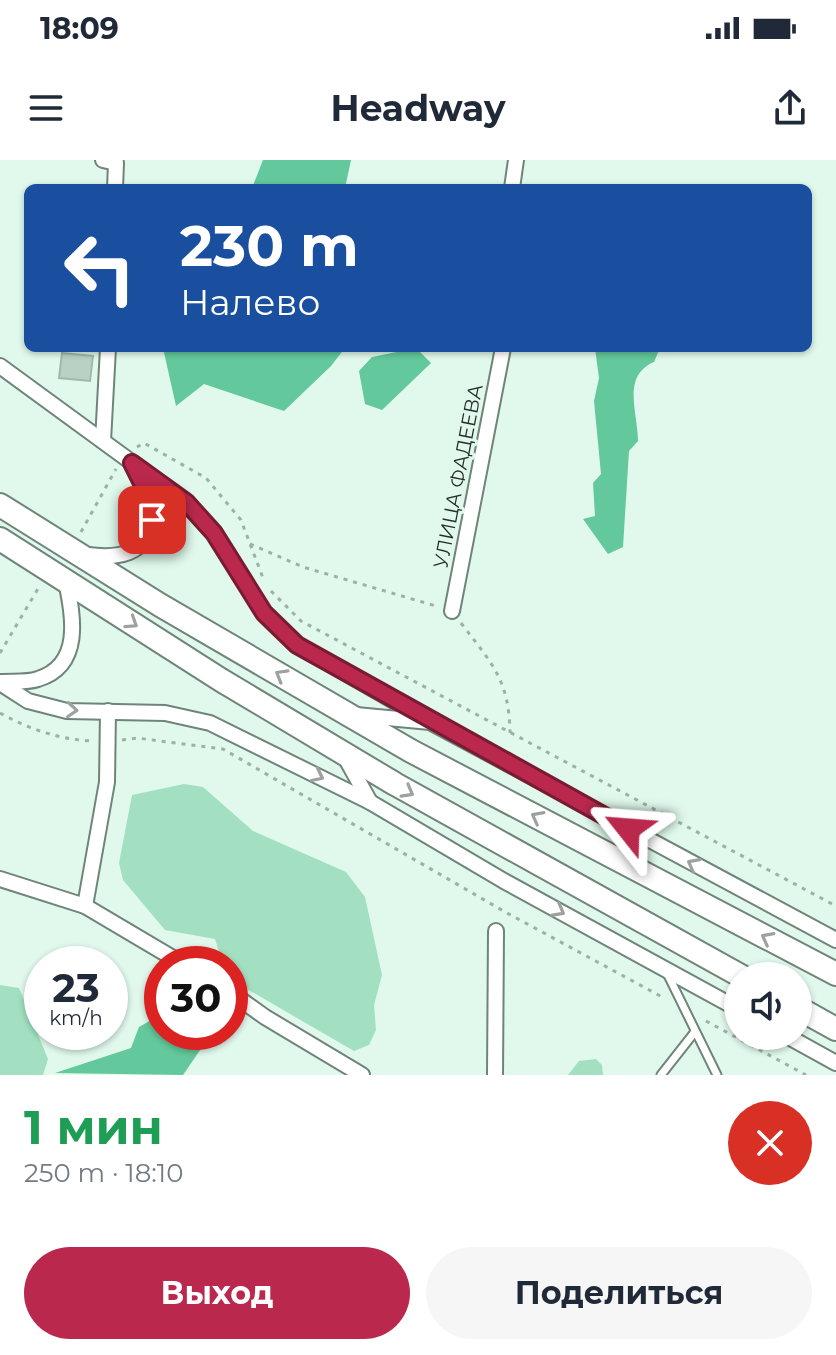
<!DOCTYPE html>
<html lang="ru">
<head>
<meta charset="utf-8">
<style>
	body { margin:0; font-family:Montserrat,sans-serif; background:#f6f6f7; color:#1f2937; height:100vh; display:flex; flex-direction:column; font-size:30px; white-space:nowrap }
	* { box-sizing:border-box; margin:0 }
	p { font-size:26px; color:#747a83 }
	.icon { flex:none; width:44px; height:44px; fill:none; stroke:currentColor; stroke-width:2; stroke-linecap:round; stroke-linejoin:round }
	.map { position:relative; height:915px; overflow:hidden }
	.panel { display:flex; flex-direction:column; background:#fff; flex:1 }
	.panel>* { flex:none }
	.hud { position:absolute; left:24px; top:24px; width:788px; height:168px; border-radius:12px; box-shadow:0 2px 6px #0004; background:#1a4fa0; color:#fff; overflow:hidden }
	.tools { position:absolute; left:724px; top:802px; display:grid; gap:16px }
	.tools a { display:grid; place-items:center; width:88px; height:88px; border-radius:50%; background:#fff; box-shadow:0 2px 6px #0004; font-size:40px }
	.speed { position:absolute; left:24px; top:786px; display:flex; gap:16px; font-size:40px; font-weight:700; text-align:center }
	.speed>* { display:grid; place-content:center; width:104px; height:104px; border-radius:50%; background:#fff; box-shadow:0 2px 6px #0004; line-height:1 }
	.speed small { font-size:20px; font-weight:400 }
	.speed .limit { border:12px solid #d22; background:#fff; color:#111 }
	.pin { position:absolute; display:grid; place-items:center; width:68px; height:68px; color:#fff; margin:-34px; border-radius:16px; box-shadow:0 4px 12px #0006 }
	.me { position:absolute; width:88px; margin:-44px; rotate:298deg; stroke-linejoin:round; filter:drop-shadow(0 0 6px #0008) }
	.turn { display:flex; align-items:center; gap:28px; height:168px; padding:0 24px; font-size:36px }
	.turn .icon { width:104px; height:104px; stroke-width:2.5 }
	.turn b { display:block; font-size:56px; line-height:68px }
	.round { display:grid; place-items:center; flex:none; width:84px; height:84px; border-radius:42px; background:#f6f6f7 }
	.headline { display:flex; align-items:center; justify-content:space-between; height:136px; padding:0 24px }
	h1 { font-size:48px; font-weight:700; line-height:60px; color:#1e9e55 }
	.button { display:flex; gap:16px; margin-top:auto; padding:16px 24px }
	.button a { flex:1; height:92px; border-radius:48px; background:#ba294d; color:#fff; font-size:32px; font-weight:700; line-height:92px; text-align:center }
	.button a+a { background:#f6f6f7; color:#1f2937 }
	.status { display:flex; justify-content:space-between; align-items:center; height:56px; padding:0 40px; background:#fff; direction:ltr }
	.status svg { height:22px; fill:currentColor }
	header { display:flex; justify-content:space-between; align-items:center; height:104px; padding:0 24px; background:#fff; font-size:36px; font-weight:700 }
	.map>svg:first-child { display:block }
	.green { fill:#a2e0c1 }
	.water { fill:#63c89b }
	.building { fill:#b8d1c4; stroke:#a1b8ac; stroke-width:2 }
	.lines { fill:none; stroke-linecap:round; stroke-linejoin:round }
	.lane-casing { stroke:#6f8579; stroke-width:11 }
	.street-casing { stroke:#6f8579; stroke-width:18 }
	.secondary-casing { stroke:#6f8579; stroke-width:26 }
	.path { stroke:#9cb0a6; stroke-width:3; stroke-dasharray:4 6; stroke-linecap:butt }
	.lane { stroke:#fff; stroke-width:7 }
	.street { stroke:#fff; stroke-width:14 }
	.secondary { stroke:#fff; stroke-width:22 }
	.oneway { stroke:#9da1a0 }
	.route-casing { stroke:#791b32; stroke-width:20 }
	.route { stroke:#ba294d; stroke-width:14 }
	.labels { text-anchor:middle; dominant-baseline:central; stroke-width:6; stroke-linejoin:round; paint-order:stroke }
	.street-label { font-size:20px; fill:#262f2b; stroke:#e0f9ec }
</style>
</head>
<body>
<div class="status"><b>18:09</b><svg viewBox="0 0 49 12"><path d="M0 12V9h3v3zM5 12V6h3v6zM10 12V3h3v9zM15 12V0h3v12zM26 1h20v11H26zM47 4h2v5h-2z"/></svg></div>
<header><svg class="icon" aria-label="menu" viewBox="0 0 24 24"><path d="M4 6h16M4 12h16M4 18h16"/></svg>Headway<svg class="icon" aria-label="share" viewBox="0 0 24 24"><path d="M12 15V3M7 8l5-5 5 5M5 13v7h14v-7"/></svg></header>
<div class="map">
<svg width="836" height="915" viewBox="0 0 836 915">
	<rect width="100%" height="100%" fill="#e0f9ec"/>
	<g class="green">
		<polygon points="184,624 203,627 253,671 346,712 365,737 382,815 374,845 376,870 369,885 354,891 240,825 230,816 230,804 223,804 215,779 165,770 123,720 119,703 132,635"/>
		<polygon points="0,825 19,828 48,899 43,915 0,915"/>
		<polygon points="596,899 602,905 603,915 568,915 579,901"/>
	</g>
	<g class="water">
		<polygon points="263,0 351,0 345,28 252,28"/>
		<polygon points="163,188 345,188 331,206 284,251 204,224 176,246"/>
		<polygon points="416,188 431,203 382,250 365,244 359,211 372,197"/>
		<path d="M595 188H660L654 202C621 216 638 253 638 281L629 291 623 387 608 394 583 359 595 356 593 323 601 314 594 241 599 218Z"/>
		<polygon points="162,854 162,872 224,874 209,877 183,915 55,913 131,888 139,867"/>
	</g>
	<polygon class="building" points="62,193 93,196 90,221 59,218"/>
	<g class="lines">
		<g class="lane-casing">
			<g id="lane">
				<polyline points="666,811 717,915"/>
				<polyline points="661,915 694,873"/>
			</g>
		</g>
		<g class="street-casing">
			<g id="street">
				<polyline points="103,0 116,3 115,28"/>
				<polyline points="512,28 516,0"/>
				<polyline points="0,206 186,342 214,373 264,453 297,485 430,562"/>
				<polyline points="103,281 108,188"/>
				<path d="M88 395C159 404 160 357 134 307"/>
				<polyline points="452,451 503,188"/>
				<path d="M0 522C11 521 27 523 38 519 83 505 73 456 66 421"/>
				<polyline points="0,523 28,541 67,551 165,553 210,563 370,642 504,721 738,849"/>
				<polyline points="356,555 430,562 836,780"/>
				<polyline points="345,597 370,642"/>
				<polyline points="0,719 85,746 183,804"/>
				<polyline points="85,746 107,622 108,551"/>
				<polyline points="230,832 265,857 362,915"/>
				<polyline points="787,876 836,903"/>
				<polyline points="495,915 496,771"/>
			</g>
		</g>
		<g class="secondary-casing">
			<g id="secondary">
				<polyline points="0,345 160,445 411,591 836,814"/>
				<polyline points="0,379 221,520 395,624 741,816"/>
				<polyline points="798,848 836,869"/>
			</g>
		</g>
		<g class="path">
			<polyline points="137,287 144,283 206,318 241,360 263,418"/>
			<polyline points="81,372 116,309"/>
			<polyline points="250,384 303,407 436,446"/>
			<polyline points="271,431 301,461 836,746"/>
			<path d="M461 463C492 504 509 519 510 573"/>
			<polyline points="0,493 39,427"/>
			<path d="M0 553C29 569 58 579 91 581"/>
			<polyline points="122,580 137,578 223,589 507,753 664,838"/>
			<polyline points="706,861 806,915"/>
		</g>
		<use href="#lane" class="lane"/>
		<use href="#street" class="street"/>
		<use href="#secondary" class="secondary"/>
	</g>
	<defs><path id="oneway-chevron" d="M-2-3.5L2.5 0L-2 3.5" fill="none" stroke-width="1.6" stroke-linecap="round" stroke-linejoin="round" transform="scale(2)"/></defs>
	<g class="oneway">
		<use href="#oneway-chevron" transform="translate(132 463) rotate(33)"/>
		<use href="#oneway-chevron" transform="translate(281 515) rotate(-150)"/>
		<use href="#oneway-chevron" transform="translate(72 550) rotate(4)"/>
		<use href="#oneway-chevron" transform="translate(318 616) rotate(26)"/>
		<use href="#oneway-chevron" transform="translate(408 632) rotate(29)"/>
		<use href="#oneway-chevron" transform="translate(537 657) rotate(-152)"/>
		<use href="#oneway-chevron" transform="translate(693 704) rotate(-152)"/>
		<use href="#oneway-chevron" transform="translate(559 751) rotate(29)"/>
		<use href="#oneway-chevron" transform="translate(767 778) rotate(-152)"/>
	</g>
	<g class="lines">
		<g class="route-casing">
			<polyline id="route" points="152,360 148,335 132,303 186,342 214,373 264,453 297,485 628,669"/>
		</g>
		<use href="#route" class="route"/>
	</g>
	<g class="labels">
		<g class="street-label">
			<text transform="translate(458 316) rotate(-79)">УЛИЦА ФАДЕЕВА</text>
		</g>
	</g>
</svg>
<div class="tools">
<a><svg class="icon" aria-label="sound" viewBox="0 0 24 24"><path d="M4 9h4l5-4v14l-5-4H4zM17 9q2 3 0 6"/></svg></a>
</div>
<div class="speed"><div>23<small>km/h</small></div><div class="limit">30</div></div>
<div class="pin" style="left:152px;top:360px;background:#d93025"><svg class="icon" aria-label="arrive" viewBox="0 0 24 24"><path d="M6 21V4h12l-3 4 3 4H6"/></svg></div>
<svg class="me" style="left:628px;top:669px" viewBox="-20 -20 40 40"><path d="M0-17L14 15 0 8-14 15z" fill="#ba294d" stroke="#fff" stroke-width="4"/></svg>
<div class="hud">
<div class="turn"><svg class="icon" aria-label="left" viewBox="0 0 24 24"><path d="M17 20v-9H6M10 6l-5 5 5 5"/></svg><div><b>230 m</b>Налево</div></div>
</div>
</div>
<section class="panel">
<div class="headline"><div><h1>1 мин</h1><p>250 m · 18:10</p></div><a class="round" style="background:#d93025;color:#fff"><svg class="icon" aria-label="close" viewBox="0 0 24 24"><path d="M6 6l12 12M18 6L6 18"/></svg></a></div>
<div class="button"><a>Выход</a><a>Поделиться</a></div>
</section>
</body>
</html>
